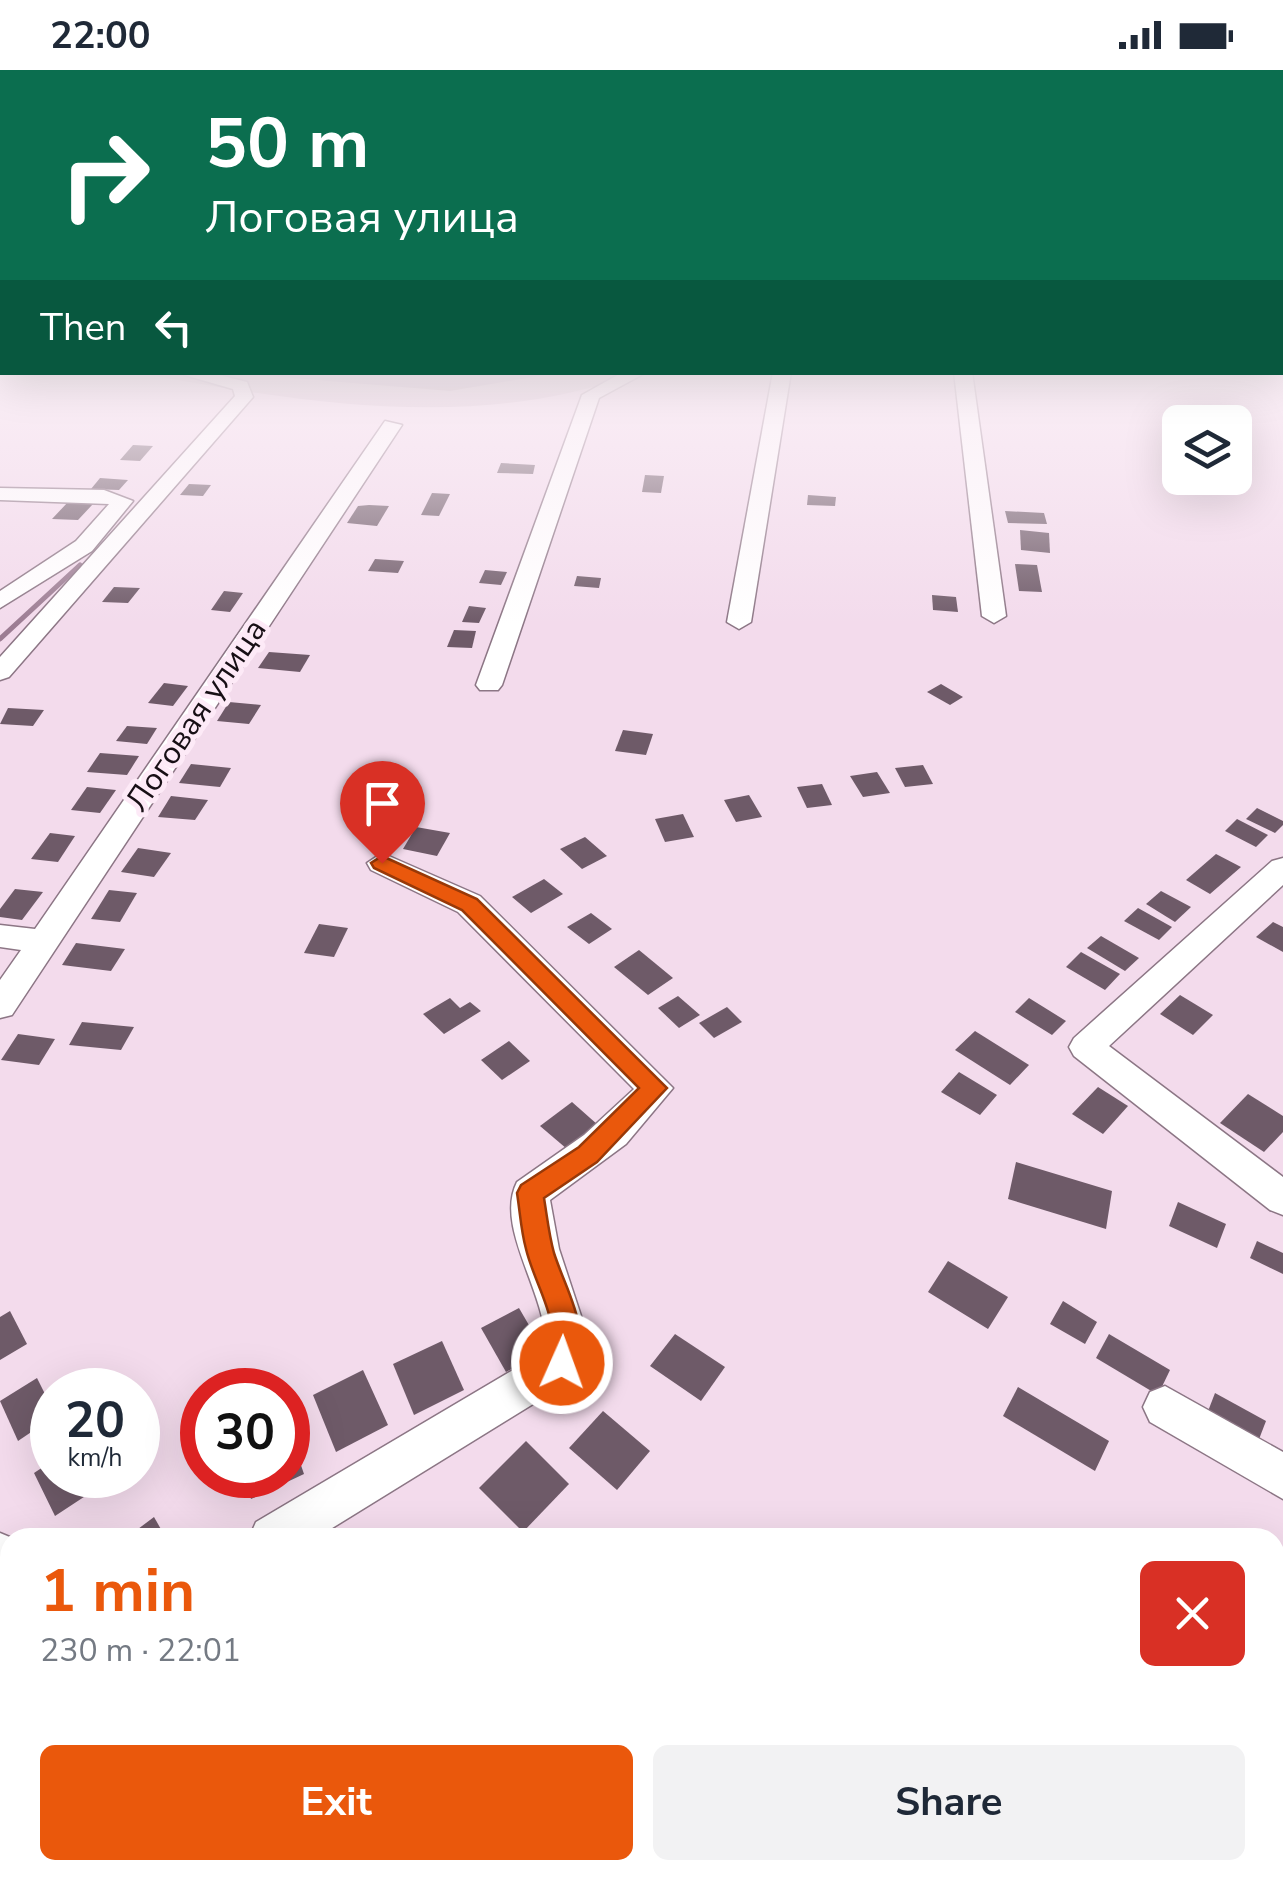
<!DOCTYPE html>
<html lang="en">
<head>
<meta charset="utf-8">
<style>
	body { margin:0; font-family:"Nunito Sans",sans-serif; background:#f2f2f3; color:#1f2937; height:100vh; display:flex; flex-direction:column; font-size:38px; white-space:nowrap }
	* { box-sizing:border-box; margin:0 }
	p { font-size:32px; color:#747a83 }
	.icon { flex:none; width:55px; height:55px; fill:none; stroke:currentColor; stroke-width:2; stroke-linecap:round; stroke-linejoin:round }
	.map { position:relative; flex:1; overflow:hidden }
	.details { position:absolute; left:0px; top:1458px; width:1285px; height:352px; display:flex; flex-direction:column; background:#fff; border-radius:30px 30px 0 0; box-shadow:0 10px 40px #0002 }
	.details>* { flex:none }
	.top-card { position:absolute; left:0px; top:0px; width:1285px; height:305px; box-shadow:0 10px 40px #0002; background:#0b6e4f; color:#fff; overflow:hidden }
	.fabs { position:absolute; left:1162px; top:335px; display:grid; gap:20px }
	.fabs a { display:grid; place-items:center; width:90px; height:90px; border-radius:15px; background:#fff; box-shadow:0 10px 40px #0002; font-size:50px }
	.speed { position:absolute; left:30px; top:1298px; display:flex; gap:20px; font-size:50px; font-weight:700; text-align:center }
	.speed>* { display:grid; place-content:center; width:130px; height:130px; border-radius:50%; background:#fff; box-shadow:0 10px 40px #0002; line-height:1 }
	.speed small { font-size:25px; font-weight:400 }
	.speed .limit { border:15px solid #d22; background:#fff; color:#111 }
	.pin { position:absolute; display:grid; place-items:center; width:85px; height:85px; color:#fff; margin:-102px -42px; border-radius:50% 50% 50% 0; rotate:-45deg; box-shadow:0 0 10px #0007 }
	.pin .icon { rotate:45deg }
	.me { position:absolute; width:110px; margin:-55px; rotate:2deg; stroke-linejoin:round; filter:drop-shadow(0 0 8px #0008) }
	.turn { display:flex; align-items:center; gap:35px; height:210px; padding:0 40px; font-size:45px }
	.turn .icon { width:130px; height:130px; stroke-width:2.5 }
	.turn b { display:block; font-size:70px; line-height:85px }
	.then { display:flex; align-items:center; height:95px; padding:0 40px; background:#0003; gap:20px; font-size:38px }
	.round { display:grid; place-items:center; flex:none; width:105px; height:105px; border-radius:15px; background:#f2f2f3 }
	.headline { display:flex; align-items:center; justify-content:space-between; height:170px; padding:0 40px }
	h1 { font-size:60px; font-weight:700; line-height:75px; color:#ea580c }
	.button { display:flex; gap:20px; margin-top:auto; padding:20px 40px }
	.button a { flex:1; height:115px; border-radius:15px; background:#ea580c; color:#fff; font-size:40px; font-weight:700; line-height:115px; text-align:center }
	.button a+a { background:#f2f2f3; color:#1f2937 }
	.status { display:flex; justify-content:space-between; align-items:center; height:70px; padding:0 50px; background:#fff; direction:ltr }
	.status svg { height:28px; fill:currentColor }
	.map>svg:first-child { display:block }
	.green { fill:#cfb6c7 }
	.water { fill:#9c7d93 }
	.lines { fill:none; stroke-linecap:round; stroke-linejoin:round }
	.stream { stroke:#9c7d93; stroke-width:5 }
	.building { fill:#6e5a68 }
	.minor-casing { stroke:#8c7685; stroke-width:3 }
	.minor { fill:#fff; fill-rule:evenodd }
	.route { fill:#ea580c; stroke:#983908; stroke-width:2.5 }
	.labels { text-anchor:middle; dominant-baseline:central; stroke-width:10; stroke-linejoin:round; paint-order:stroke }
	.street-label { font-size:32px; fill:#170f15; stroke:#fdeaf7 }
</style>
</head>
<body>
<div class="status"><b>22:00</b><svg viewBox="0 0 49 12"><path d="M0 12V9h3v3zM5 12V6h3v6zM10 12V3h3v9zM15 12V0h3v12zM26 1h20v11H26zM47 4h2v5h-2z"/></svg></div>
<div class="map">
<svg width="1283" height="1809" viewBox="0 0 1283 1809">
	<rect width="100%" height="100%" fill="#f3dbec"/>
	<path class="green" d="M138 303H636C477 363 301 332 138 303Z"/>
	<polygon class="water" points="232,303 556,302 556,303 450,321"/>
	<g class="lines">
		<polyline class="stream" points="0,569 80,495"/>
	</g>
	<g class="building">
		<polygon points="133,375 153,376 140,391 120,390"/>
		<polygon points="501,393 535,395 533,404 497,403"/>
		<polygon points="645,405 664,406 661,423 642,422"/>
		<polygon points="100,408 128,410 119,420 91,419"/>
		<polygon points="189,414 211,415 203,426 180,425"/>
		<polygon points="432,423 450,424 439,446 421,445"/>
		<polygon points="808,425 836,427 835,436 807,435"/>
		<polygon points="68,432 93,434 78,450 52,449"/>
		<polygon points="358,436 369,435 389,436 377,456 347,453"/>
		<polygon points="1005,441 1044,443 1047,454 1008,453"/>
		<polygon points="1020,460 1049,463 1050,483 1021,480"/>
		<polygon points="375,489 404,491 398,503 368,501"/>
		<polygon points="1015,494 1037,495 1042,522 1019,521"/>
		<polygon points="485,500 507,502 501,515 479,513"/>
		<polygon points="577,506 601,508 599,518 574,516"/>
		<polygon points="114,517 140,518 128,533 102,532"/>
		<polygon points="224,521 243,523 230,542 211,540"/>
		<polygon points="932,525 956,527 958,542 933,540"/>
		<polygon points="469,536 486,538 479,553 462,552"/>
		<polygon points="454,560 476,561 472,578 447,577"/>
		<polygon points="269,582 310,585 300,602 258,598"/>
		<polygon points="164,613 188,616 173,636 148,633"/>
		<polygon points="941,614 963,627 950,635 927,622"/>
		<polygon points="229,632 261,635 249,654 217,651"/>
		<polygon points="8,638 44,640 33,656 0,654"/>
		<polygon points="127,656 157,658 147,674 116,671"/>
		<polygon points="623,660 653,664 646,685 615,681"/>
		<polygon points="100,683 139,686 127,705 87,702"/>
		<polygon points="191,694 231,698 220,717 179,713"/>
		<polygon points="923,695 933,714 905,717 895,698"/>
		<polygon points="366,697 401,700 389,729 353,725"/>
		<polygon points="877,702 890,723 863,727 850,706"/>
		<polygon points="822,714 832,735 807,738 797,717"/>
		<polygon points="87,717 116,720 100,743 71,740"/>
		<polygon points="749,725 762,747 736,752 724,730"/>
		<polygon points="171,726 208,730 195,750 158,747"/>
		<polygon points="1257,738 1283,751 1283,755 1275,763 1246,749"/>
		<polygon points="683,744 694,767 665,772 655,749"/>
		<polygon points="1237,749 1268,765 1256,777 1225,761"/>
		<polygon points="416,757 450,763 437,786 403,779"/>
		<polygon points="50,763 75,766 58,792 31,789"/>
		<polygon points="585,767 607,786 582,799 560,779"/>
		<polygon points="138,778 171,783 154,807 121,802"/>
		<polygon points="1216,784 1241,797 1210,824 1186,810"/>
		<polygon points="544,809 563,824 531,843 512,827"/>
		<polygon points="15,819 43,822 22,850 0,847 0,839"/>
		<polygon points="109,820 137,823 120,852 91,849"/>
		<polygon points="1161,821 1191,837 1175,852 1146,834"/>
		<polygon points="1138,838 1172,857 1159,870 1124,851"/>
		<polygon points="591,843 612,859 589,874 567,857"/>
		<polygon points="1273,852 1283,857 1283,882 1256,867"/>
		<polygon points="319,854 348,858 334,887 304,883"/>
		<polygon points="1101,866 1139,888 1125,901 1087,878"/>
		<polygon points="76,873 125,879 111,901 62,895"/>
		<polygon points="639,880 673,908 648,925 614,897"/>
		<polygon points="1081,882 1120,904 1105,920 1066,897"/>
		<polygon points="1180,925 1213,945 1193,965 1160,944"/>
		<polygon points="678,926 700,945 679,958 658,938"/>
		<polygon points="450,928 460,938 470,932 481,941 444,964 423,944"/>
		<polygon points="1029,928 1066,951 1052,965 1015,942"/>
		<polygon points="727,937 742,952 714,968 699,953"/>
		<polygon points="82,952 134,957 121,980 69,975"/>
		<polygon points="975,961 1029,995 1010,1015 955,980"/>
		<polygon points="18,964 55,969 39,995 1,990"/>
		<polygon points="509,971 530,991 502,1010 481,990"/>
		<polygon points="959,1002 997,1025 980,1045 941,1022"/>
		<polygon points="1098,1017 1128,1036 1103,1064 1072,1044"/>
		<polygon points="1248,1024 1283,1046 1283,1062 1264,1082 1220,1053"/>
		<polygon points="572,1032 598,1055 567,1079 540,1056"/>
		<polygon points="1016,1092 1112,1121 1106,1159 1008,1129"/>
		<polygon points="1178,1132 1226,1154 1217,1178 1169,1156"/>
		<polygon points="1257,1171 1283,1183 1283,1204 1250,1188"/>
		<polygon points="948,1191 1008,1227 988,1259 928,1222"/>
		<polygon points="1063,1231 1097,1252 1085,1274 1050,1254"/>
		<polygon points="519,1238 544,1281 506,1302 481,1258"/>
		<polygon points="10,1241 27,1274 0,1290 0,1247"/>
		<polygon points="675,1264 725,1297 701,1331 650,1296"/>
		<polygon points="1109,1264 1170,1300 1158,1325 1096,1288"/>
		<polygon points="442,1271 464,1320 414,1345 393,1294"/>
		<polygon points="363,1300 388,1355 336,1382 313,1325"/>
		<polygon points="37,1308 52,1338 52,1348 18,1371 0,1331"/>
		<polygon points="1018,1317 1109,1371 1095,1401 1003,1346"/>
		<polygon points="1215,1323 1266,1351 1256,1377 1205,1349"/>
		<polygon points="603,1341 650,1381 617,1420 569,1378"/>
		<polygon points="288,1357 304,1404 251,1429 244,1405 288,1405"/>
		<polygon points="526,1371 569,1414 523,1462 479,1418"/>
		<polygon points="52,1391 52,1405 85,1405 93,1421 55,1446 34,1403"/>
		<polygon points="154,1447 166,1468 126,1468"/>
		<polygon points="4,1526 10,1593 0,1597 0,1528"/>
		<polygon points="10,1639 10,1682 0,1686 0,1642"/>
	</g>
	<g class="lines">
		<g class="minor-casing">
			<g id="minor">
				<polygon points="174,302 207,302 247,312 253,327 9,607 0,610 0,587 235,326 233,319"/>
				<polygon points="623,302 647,302 599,328 502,615 498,620 480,620 476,615 582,325"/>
				<polygon points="773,302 791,302 751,552 739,559 727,552"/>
				<polygon points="954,302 972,302 1006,546 994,553 982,546"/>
				<polygon points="385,351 402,355 12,945 0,948 0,910 21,880 0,877 0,855 35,859"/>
				<polygon points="0,418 104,420 133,431 92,481 0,538 0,521 76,471 109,434 0,430"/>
				<path d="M382 783 480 826 673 1018 626 1074 550 1130 559 1179 587 1264 577 1307 316 1468H249L256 1452 545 1281C551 1228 493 1159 517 1112L584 1065 634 1019 458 842 371 800 367 793Z"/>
				<polygon points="1283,788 1283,815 1109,976 1283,1107 1283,1145 1270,1140 1074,986 1069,977 1074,968 1272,791"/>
				<polygon points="1165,1316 1283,1382 1283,1429 1150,1352 1143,1337 1150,1322"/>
				<polygon points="0,1463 12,1468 10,1528 0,1523"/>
				<polygon points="10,1590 10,1640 0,1642 0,1592"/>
				<polygon points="107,1800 162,1800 165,1809 111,1809"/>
			</g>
		</g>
		<use href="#minor" class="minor"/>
	</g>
	<linearGradient id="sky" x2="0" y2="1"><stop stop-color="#899ec6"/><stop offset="0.54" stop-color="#faeff6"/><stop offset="1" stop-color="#faeff6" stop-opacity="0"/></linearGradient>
	<rect width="1283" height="555" fill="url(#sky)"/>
	<path class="route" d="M382 786 477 829 667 1018 597 1092 544 1128C547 1146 549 1165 554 1183 568 1226 592 1258 573 1303L562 1307 552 1303 548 1293C564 1254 535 1217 526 1179 521 1161 520 1142 517 1123L521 1115 579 1077 639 1018 462 840 374 798 371 793Z"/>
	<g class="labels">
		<g class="street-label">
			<text transform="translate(196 645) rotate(-56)">Логовая улица</text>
		</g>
	</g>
</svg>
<div class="fabs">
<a><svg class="icon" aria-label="layers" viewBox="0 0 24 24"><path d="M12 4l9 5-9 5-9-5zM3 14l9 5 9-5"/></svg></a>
</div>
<div class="speed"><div>20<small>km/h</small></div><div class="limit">30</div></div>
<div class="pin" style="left:382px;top:793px;background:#d93025"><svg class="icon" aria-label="arrive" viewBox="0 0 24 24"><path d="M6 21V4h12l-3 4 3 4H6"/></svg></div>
<svg class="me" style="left:562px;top:1293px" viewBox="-20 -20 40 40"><circle r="17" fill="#ea580c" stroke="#fff" stroke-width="3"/><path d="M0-11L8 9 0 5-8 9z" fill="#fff"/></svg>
<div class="top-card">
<div class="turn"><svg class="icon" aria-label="right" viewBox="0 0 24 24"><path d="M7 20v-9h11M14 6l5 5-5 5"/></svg><div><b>50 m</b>Логовая улица</div></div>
<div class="then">Then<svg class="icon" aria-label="left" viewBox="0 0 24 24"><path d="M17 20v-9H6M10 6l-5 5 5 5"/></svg></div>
</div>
<section class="details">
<div class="headline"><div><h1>1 min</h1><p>230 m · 22:01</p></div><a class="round" style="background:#d93025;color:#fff"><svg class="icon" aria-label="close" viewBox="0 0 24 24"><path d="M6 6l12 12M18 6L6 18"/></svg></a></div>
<div class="button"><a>Exit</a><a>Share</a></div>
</section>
</div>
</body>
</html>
